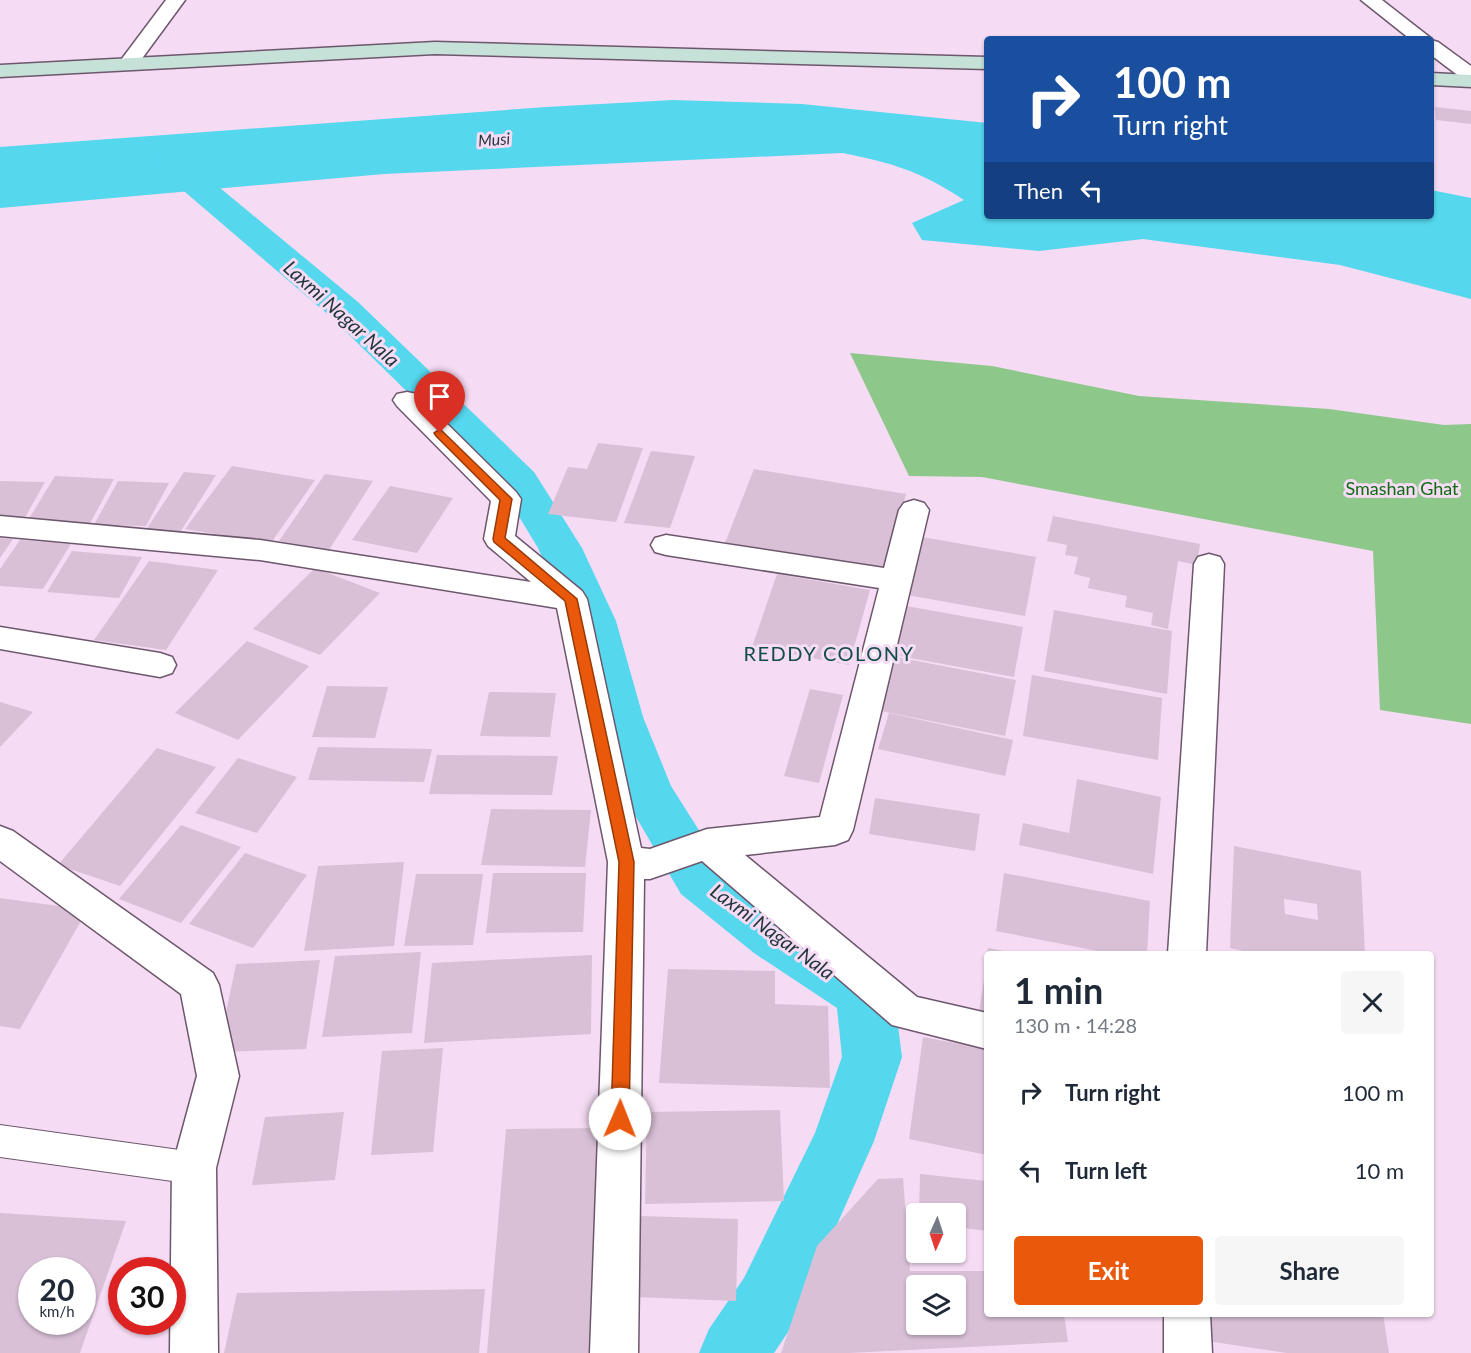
<!DOCTYPE html>
<html lang="en">
<head>
<meta charset="utf-8">
<style>
	body { margin:0; font-family:Lato,sans-serif; background:#f6f6f7; color:#1f2937; height:100vh; display:flex; flex-direction:column; font-size:22px; white-space:nowrap }
	* { box-sizing:border-box; margin:0 }
	p { font-size:20px; color:#747a83 }
	.icon { flex:none; width:33px; height:33px; fill:none; stroke:currentColor; stroke-width:2; stroke-linecap:round; stroke-linejoin:round }
	.map { position:relative; flex:1; overflow:hidden }
	.details { position:absolute; left:984px; top:951px; width:450px; height:366px; display:flex; flex-direction:column; background:#fff; border-radius:6px; box-shadow:0 2px 4px #0004 }
	.details>* { flex:none }
	.hud { position:absolute; left:984px; top:36px; width:450px; height:183px; border-radius:6px; box-shadow:0 2px 4px #0004; background:#1a4fa0; color:#fff; overflow:hidden }
	.needle { width:39px; rotate:183deg }
	.controls { position:absolute; left:906px; top:1203px; display:grid; gap:12px }
	.controls a { display:grid; place-items:center; width:60px; height:60px; border-radius:6px; background:#fff; box-shadow:0 2px 4px #0004; font-size:30px }
	.speed { position:absolute; left:18px; top:1257px; display:flex; gap:12px; font-size:30px; font-weight:700; text-align:center }
	.speed>* { display:grid; place-content:center; width:78px; height:78px; border-radius:50%; background:#fff; box-shadow:0 2px 4px #0004; line-height:1 }
	.speed small { font-size:15px; font-weight:400 }
	.speed .limit { border:9px solid #d22; background:#fff; color:#111 }
	.pin { position:absolute; display:grid; place-items:center; width:51px; height:51px; color:#fff; margin:-62px -26px; border-radius:50% 50% 50% 0; rotate:-45deg; box-shadow:0 0 6px #0007 }
	.pin .icon { rotate:45deg }
	.me { position:absolute; width:66px; margin:-33px; rotate:1deg; stroke-linejoin:round; filter:drop-shadow(0 0 4px #0008) }
	.turn { display:flex; align-items:center; gap:21px; height:126px; padding:0 30px; font-size:27px }
	.turn .icon { width:78px; height:78px; stroke-width:2.5 }
	.turn b { display:block; font-size:42px; line-height:51px }
	.then { display:flex; align-items:center; height:57px; padding:0 30px; background:#0003; gap:12px; font-size:22px }
	.round { display:grid; place-items:center; flex:none; width:63px; height:63px; border-radius:6px; background:#f6f6f7 }
	.summary { display:flex; align-items:center; justify-content:space-between; height:102px; padding:0 30px }
	h1 { font-size:36px; font-weight:700; line-height:45px }
	.button { display:flex; gap:12px; margin-top:auto; padding:12px 30px }
	.button a { flex:1; height:69px; border-radius:6px; background:#ea580c; color:#fff; font-size:24px; font-weight:700; line-height:69px; text-align:center }
	.button a+a { background:#f6f6f7; color:#1f2937 }
	ul { padding:0; list-style:none }
	li { display:flex; align-items:center; gap:18px; height:78px; padding:0 30px }
	li div { flex:1 }
	li b { display:block; font-size:22px }
	li em { font-style:normal }
	.map>svg:first-child { display:block }
	.green { fill:#8dc78a }
	.water { fill:#55d7ee }
	.lines { fill:none; stroke-linecap:round; stroke-linejoin:round }
	.canal { fill:#55d7ee; fill-rule:evenodd }
	.building { fill:#d9c0d7; fill-rule:evenodd }
	.lane-casing { stroke:#6d576c; stroke-width:2 }
	.street-casing { stroke:#6d576c; stroke-width:3 }
	.secondary-casing { stroke:#6d576c; stroke-width:3 }
	.lane { fill:#fff; fill-rule:evenodd }
	.street { fill:#fff; fill-rule:evenodd }
	.secondary { fill:#c6e1d8; fill-rule:evenodd }
	.route { fill:#ea580c; stroke:#983908; stroke-width:1.5 }
	.labels { text-anchor:middle; dominant-baseline:central; stroke-width:6; stroke-linejoin:round; paint-order:stroke }
	.far-water-label { font-size:16px; font-style:italic; fill:#1f353a; stroke:#f5dbf3 }
	.park-label { font-size:18px; fill:#0e6b11; stroke:#f5dbf3 }
	.water-label { font-size:20px; font-style:italic; fill:#1f353a; stroke:#f5dbf3 }
	.neighbourhood-label { font-size:20px; letter-spacing:1.5px; fill:#124e48; stroke:#f5dbf3 }
</style>
</head>
<body>
<div class="map">
<svg width="1471" height="1353" viewBox="0 0 1471 1353">
	<rect width="100%" height="100%" fill="#f5dbf3"/>
	<polygon class="green" points="850,353 992,366 1139,396 1329,409 1444,425 1471,424 1471,724 1380,710 1373,551 982,477 909,476"/>
	<path class="water" d="M673 100 802 104 987 123V216H1431V190L1471 198V299L1340 265 1143 239 1039 251 922 240 912 223 964 200C920 171 893 163 842 153L384 174 0 208V147L546 107Z"/>
	<g class="lines">
		<polygon class="canal" points="168,151 179,154 358,302 534,472 582,548 616,621 643,717 671,786 719,862 794,919 885,977 894,995 902,1057 874,1141 792,1326 774,1353 699,1353 709,1329 744,1278 815,1133 842,1057 837,1008 754,953 681,894 622,793 593,717 570,621 538,548 503,490 438,422 332,318 157,168 152,161 157,154"/>
	</g>
	<g class="building">
		<polygon points="1435,107 1471,111 1471,124 1436,120"/>
		<polygon points="598,443 643,448 616,522 548,514 568,467 587,469"/>
		<polygon points="651,451 695,456 670,528 624,523"/>
		<polygon points="232,466 315,480 271,543 185,529"/>
		<polygon points="754,469 906,494 885,570 725,543"/>
		<polygon points="184,472 216,475 179,534 146,530"/>
		<polygon points="325,474 373,481 329,550 279,541"/>
		<polygon points="55,476 114,479 89,525 27,522"/>
		<polygon points="0,481 45,482 23,521 0,520"/>
		<polygon points="118,481 169,483 146,526 94,525"/>
		<polygon points="390,486 453,498 417,553 352,540"/>
		<polygon points="1053,516 1200,544 1197,565 1178,561 1168,629 1151,625 1153,613 1125,607 1127,596 1088,588 1090,578 1074,574 1078,557 1065,555 1067,545 1047,541"/>
		<polygon points="922,537 1036,557 1025,616 907,595"/>
		<polygon points="0,538 13,539 0,558"/>
		<polygon points="20,540 71,544 43,589 0,586 0,569"/>
		<polygon points="72,551 142,557 119,598 47,592"/>
		<polygon points="149,561 218,570 166,650 94,640"/>
		<polygon points="315,568 380,593 320,655 253,629"/>
		<polygon points="777,574 870,590 849,665 752,647"/>
		<polygon points="906,606 1023,627 1014,677 894,655"/>
		<polygon points="1054,610 1172,631 1167,694 1044,671"/>
		<polygon points="247,641 309,666 238,740 175,713"/>
		<polygon points="896,657 1016,680 1005,736 881,711"/>
		<polygon points="1032,675 1162,698 1158,760 1023,736"/>
		<polygon points="327,686 388,687 375,738 312,737"/>
		<polygon points="810,689 843,695 819,783 784,776"/>
		<polygon points="489,692 556,693 550,737 480,736"/>
		<polygon points="0,702 33,712 0,747"/>
		<polygon points="889,713 1013,740 1005,776 878,749"/>
		<polygon points="318,747 432,749 424,782 308,780"/>
		<polygon points="157,748 216,767 120,886 58,865"/>
		<polygon points="437,755 558,756 552,795 429,794"/>
		<polygon points="238,758 297,777 257,833 195,813"/>
		<polygon points="1077,779 1161,797 1153,874 1019,845 1023,823 1069,833"/>
		<polygon points="875,798 980,814 975,851 869,834"/>
		<polygon points="491,809 591,810 585,867 481,865"/>
		<polygon points="181,825 241,847 181,923 119,899"/>
		<path d="M1234 846 1361 871 1365 954H1257L1230 948ZM1284 899 1317 904 1318 920 1285 914Z"/>
		<polygon points="245,853 307,875 253,948 189,924"/>
		<polygon points="404,862 394,946 304,951 318,866"/>
		<polygon points="493,873 586,873 583,932 486,933"/>
		<polygon points="1004,873 1150,901 1147,954 1113,954 996,931"/>
		<polygon points="416,874 483,874 473,945 404,946"/>
		<polygon points="0,898 87,910 20,1029 0,1026"/>
		<polygon points="988,948 1015,953 1015,954 987,954"/>
		<polygon points="421,952 412,1033 322,1037 335,956"/>
		<polygon points="592,955 591,1034 424,1043 432,963"/>
		<polygon points="320,960 306,1049 218,1052 236,964"/>
		<polygon points="986,966 987,966 987,1028 977,1026"/>
		<polygon points="668,969 775,971 775,1004 828,1006 830,1088 659,1083"/>
		<polygon points="923,1037 987,1049 987,1155 909,1139"/>
		<polygon points="443,1048 433,1152 371,1155 382,1051"/>
		<polygon points="780,1110 784,1201 645,1204 647,1112"/>
		<polygon points="344,1112 335,1180 252,1185 265,1117"/>
		<polygon points="599,1128 590,1353 487,1353 506,1129"/>
		<polygon points="920,1174 987,1181 987,1231 956,1227 956,1214 919,1214"/>
		<path d="M903 1178 910 1271H987V1314H1064L1068 1342 849 1353H781L817 1246 878 1179ZM916 1286H956V1324H916Z"/>
		<path d="M0 1213 126 1221 80 1353H0ZM32 1270H82V1322H32Z"/>
		<polygon points="641,1216 738,1219 736,1301 634,1297"/>
		<polygon points="485,1289 479,1353 224,1353 237,1293"/>
		<polygon points="1205,1314 1383,1314 1389,1353 1287,1353 1207,1341"/>
	</g>
	<g class="lines">
		<g class="lane-casing">
			<polygon id="lane" points="0,1125 194,1152 206,1157 211,1168 206,1179 194,1184 0,1157"/>
		</g>
		<g class="street-casing">
			<g id="street">
				<polygon points="166,0 185,0 135,68 121,68 118,64"/>
				<polygon points="1361,0 1382,0 1432,39 1410,39"/>
				<polygon points="1431,40 1438,42 1471,66 1471,82 1464,80 1431,55"/>
				<polygon points="407,392 417,394 516,492 521,499 515,536 582,591 587,599 641,848 650,849 707,829 820,817 879,588 666,555 655,552 651,545 655,538 666,535 884,568 899,510 904,503 914,500 924,503 929,510 853,830 848,840 835,845 745,855 917,997 987,1013 987,1049 892,1025 702,861 650,879 644,879 638,1353 590,1353 608,862 557,608 260,560 0,536 0,516 260,540 531,582 488,546 484,539 491,501 397,406 393,400 397,394"/>
				<polygon points="1209,554 1220,557 1224,564 1206,954 1168,954 1194,564 1198,557"/>
				<polygon points="0,627 160,653 172,657 176,665 172,673 160,677 0,649"/>
				<polygon points="0,826 13,831 213,973 219,985 239,1076 216,1168 218,1353 170,1353 172,1168 197,1076 181,994 0,861"/>
				<polygon points="1164,1314 1210,1314 1212,1353 1164,1353"/>
			</g>
		</g>
		<g class="secondary-casing">
			<g id="secondary">
				<polygon points="435,42 987,57 987,69 435,54 0,77 0,65"/>
				<polygon points="1431,73 1471,75 1471,87 1431,85"/>
			</g>
		</g>
		<use href="#lane" class="lane"/>
		<use href="#street" class="street"/>
		<use href="#secondary" class="secondary"/>
	</g>
	<polygon class="route" points="440,429 512,499 505,538 577,599 634,862 629,1119 626,1125 620,1128 614,1125 611,1119 619,862 565,601 494,542 493,539 500,500 436,436 434,433"/>
	<g class="labels">
		<g class="far-water-label">
			<text transform="translate(494 139) rotate(-4)">Musi</text>
		</g>
		<g class="park-label">
			<text x="1402" y="488">Smashan Ghat</text>
		</g>
		<g class="water-label">
			<text transform="translate(342 313) rotate(42)">Laxmi Nagar Nala</text>
			<text transform="translate(773 931) rotate(36)">Laxmi Nagar Nala</text>
		</g>
		<g class="neighbourhood-label">
			<text x="829" y="653">REDDY COLONY</text>
		</g>
	</g>
</svg>
<div class="controls">
<a><svg class="needle" viewBox="-14 -14 28 28"><path d="M0-13l5 13h-10z" fill="#e53935"/><path d="M0 13l5-13h-10z" fill="#747a83"/></svg></a>
<a><svg class="icon" aria-label="layers" viewBox="0 0 24 24"><path d="M12 4l9 5-9 5-9-5zM3 14l9 5 9-5"/></svg></a>
</div>
<div class="speed"><div>20<small>km/h</small></div><div class="limit">30</div></div>
<div class="pin" style="left:440px;top:433px;background:#d93025"><svg class="icon" aria-label="arrive" viewBox="0 0 24 24"><path d="M6 21V4h12l-3 4 3 4H6"/></svg></div>
<svg class="me" style="left:620px;top:1119px" viewBox="-20 -20 40 40"><circle r="19" fill="#fff"/><path d="M0-13L10 11 0 6-10 11z" fill="#ea580c"/></svg>
<div class="hud">
<div class="turn"><svg class="icon" aria-label="right" viewBox="0 0 24 24"><path d="M7 20v-9h11M14 6l5 5-5 5"/></svg><div><b>100 m</b>Turn right</div></div>
<div class="then">Then<svg class="icon" aria-label="left" viewBox="0 0 24 24"><path d="M17 20v-9H6M10 6l-5 5 5 5"/></svg></div>
</div>
<section class="details">
<div class="summary"><div><h1>1 min</h1><p>130 m · 14:28</p></div><a class="round"><svg class="icon" aria-label="close" viewBox="0 0 24 24"><path d="M6 6l12 12M18 6L6 18"/></svg></a></div>
<ul>
<li><svg class="icon" aria-label="right" viewBox="0 0 24 24"><path d="M7 20v-9h11M14 6l5 5-5 5"/></svg><div><b>Turn right</b></div><em>100 m</em></li>
<li><svg class="icon" aria-label="left" viewBox="0 0 24 24"><path d="M17 20v-9H6M10 6l-5 5 5 5"/></svg><div><b>Turn left</b></div><em>10 m</em></li>
</ul>
<div class="button"><a>Exit</a><a>Share</a></div>
</section>
</div>
</body>
</html>
